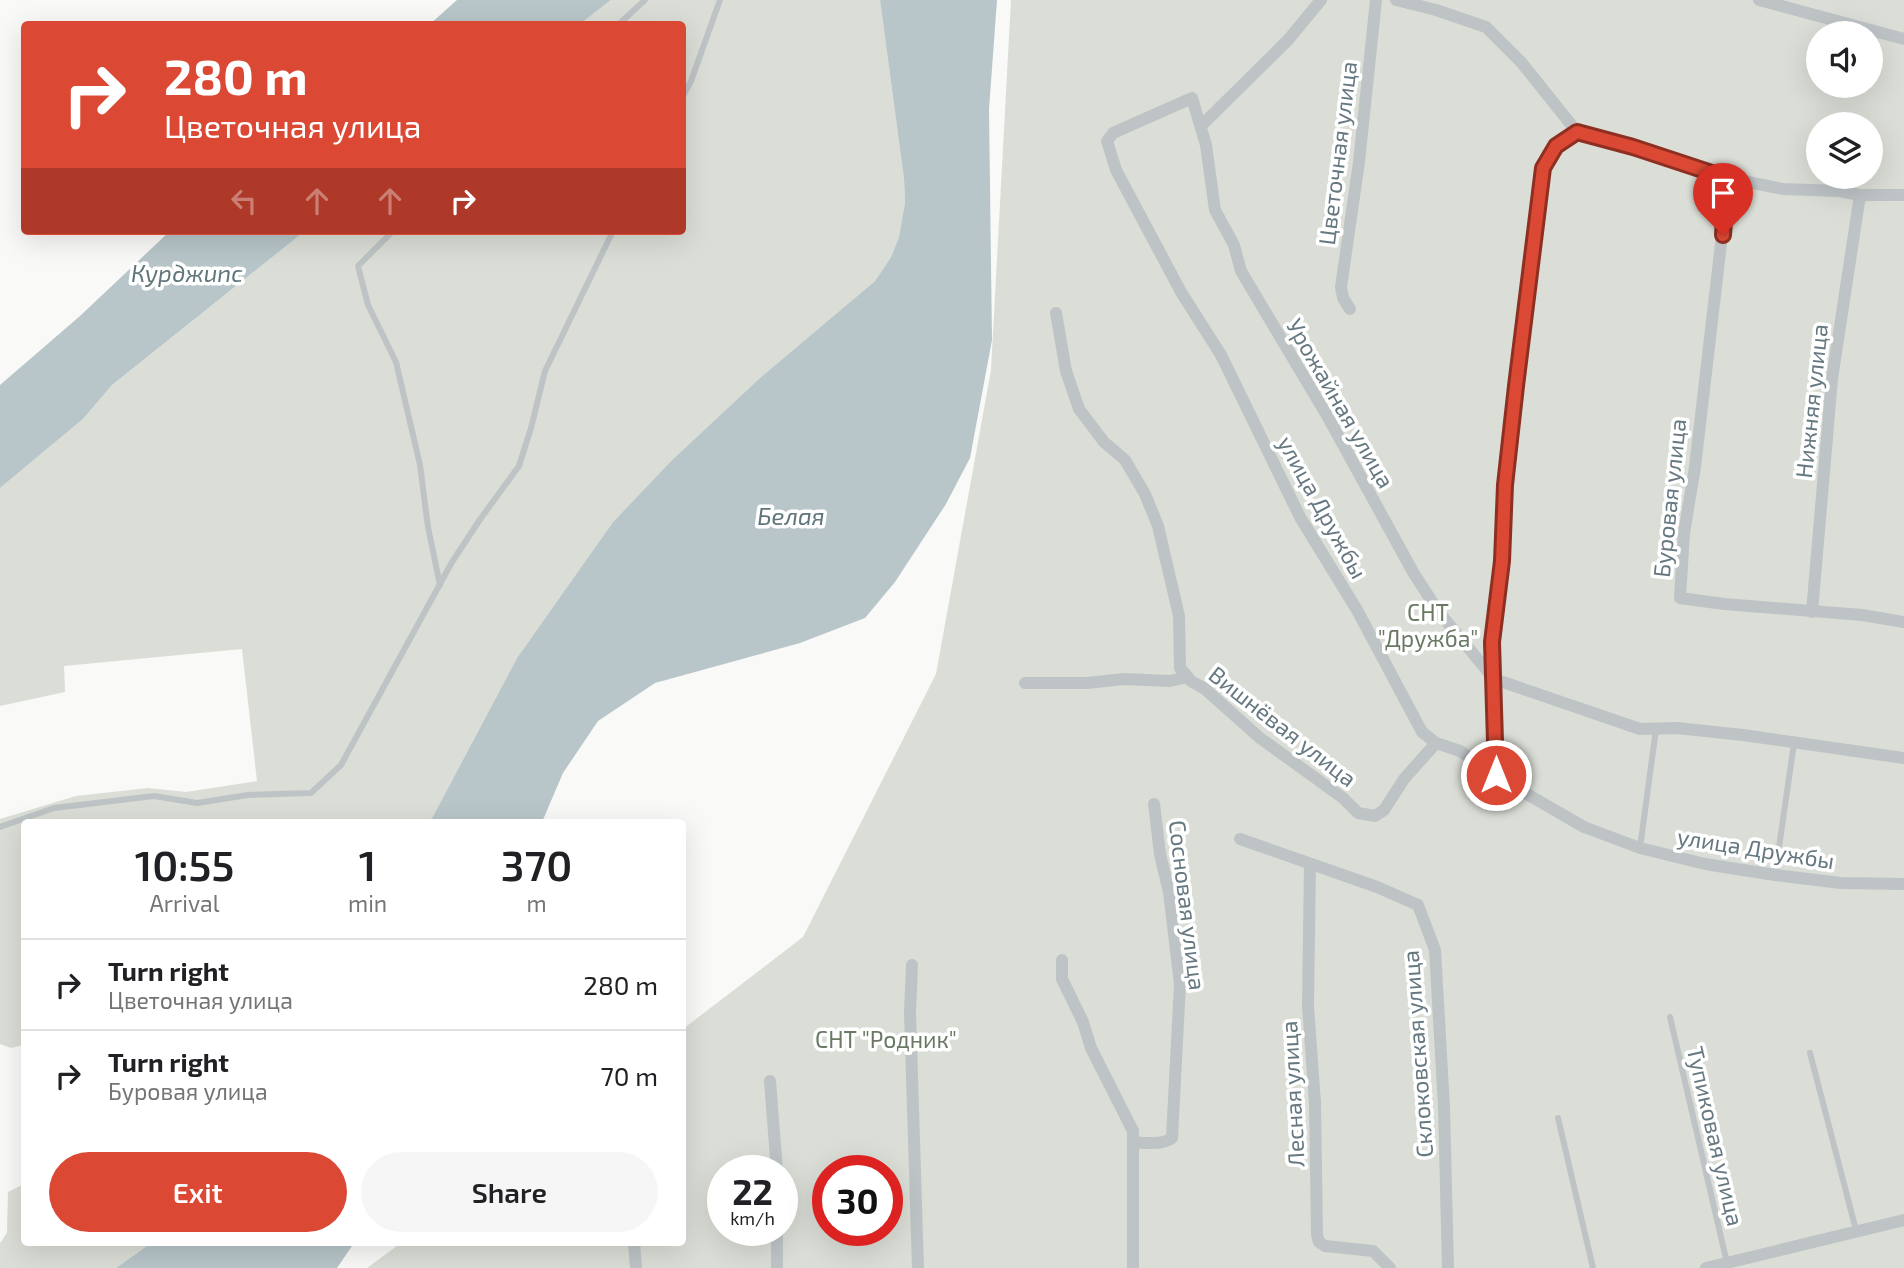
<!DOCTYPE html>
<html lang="en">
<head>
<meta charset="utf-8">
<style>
	body { margin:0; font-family:"Exo 2",sans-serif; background:#f6f6f6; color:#202124; height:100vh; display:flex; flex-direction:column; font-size:26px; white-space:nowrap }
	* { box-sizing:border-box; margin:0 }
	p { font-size:23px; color:#757577 }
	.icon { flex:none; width:38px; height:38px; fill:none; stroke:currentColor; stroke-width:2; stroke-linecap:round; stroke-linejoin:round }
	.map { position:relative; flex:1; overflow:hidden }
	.details { position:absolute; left:21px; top:819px; width:665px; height:427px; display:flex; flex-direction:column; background:#fff; border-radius:7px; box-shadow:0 7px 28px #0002 }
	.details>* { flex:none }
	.guide { position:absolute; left:21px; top:21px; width:665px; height:214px; border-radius:7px; box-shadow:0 7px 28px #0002; background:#db4834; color:#fff; overflow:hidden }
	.fabs { position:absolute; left:1806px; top:21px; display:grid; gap:14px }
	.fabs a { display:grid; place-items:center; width:77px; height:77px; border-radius:50%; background:#fff; box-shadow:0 7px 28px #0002; font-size:35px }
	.speed { position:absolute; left:707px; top:1155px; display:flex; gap:14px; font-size:35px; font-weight:700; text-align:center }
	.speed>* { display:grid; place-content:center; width:91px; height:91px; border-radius:50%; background:#fff; box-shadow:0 7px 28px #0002; line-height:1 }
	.speed small { font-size:18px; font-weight:400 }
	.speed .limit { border:10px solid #d22; background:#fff; color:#111 }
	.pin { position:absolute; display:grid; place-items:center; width:60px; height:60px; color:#fff; margin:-72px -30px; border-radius:50% 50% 50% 0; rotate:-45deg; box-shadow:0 0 7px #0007 }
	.pin .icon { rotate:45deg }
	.me { position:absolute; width:77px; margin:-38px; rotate:0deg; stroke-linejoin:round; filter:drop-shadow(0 0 5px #0008) }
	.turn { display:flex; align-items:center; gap:24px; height:147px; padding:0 28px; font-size:32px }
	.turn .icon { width:91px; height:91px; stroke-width:2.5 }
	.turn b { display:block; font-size:49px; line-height:60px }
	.lanes { display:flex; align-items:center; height:66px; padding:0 28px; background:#0003; justify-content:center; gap:35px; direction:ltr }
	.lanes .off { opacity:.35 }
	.eta { display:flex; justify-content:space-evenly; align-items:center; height:119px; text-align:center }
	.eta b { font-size:42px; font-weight:600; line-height:49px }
	.cta { display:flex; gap:14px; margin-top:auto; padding:14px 28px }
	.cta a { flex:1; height:80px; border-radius:42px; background:#db4834; color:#fff; font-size:28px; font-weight:600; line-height:80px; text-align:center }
	.cta a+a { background:#f6f6f6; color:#202124 }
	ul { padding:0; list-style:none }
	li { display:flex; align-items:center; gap:21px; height:91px; padding:0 28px; border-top:2px solid #e0e0e0 }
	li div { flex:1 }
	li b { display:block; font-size:26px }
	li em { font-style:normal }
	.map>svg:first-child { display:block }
	.green { fill:#daded6; fill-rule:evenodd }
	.water { fill:#b8c6c9 }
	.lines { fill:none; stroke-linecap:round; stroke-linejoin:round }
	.lane { stroke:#bec4c6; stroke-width:6 }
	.street { stroke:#bec4c6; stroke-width:12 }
	.route-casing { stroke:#8e2f22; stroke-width:18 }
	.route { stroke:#db4834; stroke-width:12 }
	.labels { text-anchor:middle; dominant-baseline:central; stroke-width:7; stroke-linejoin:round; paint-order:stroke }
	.street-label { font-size:23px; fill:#667880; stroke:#fff }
	.park-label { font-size:23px; fill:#6a7964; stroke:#fff }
	.water-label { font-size:24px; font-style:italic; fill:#60767a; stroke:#fff }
</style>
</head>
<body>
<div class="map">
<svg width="1904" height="1268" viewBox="0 0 1904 1268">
	<rect width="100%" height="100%" fill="#f9f9f7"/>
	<g class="green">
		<polygon points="611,0 880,0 904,179 905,202 899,237 891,257 875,281 761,377 671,461 613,522 517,658 430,822 24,822 24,1045 11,1048 0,1044 0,819 76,796 148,788 186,792 257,781 242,649 64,666 65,692 0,706 0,488 83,419 112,385 305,231 682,231 682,24 580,24"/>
		<path d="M1011 0H1904V1268H367L401 1243 682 1242 683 1029 803 937 936 674 991 370ZM1818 33H1871V86H1818ZM1818 124H1871V177H1818ZM723 1171H782V1230H723ZM828 1171H887V1230H828Z"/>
		<polygon points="24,1184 24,1242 151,1243 116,1268 0,1268 0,1243 7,1233 8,1192"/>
	</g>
	<g class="water">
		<polygon points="457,0 611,0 580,24 430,24"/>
		<polygon points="880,0 997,0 989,109 992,340 970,458 946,504 895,582 865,618 800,643 655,683 598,721 563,773 542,822 430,822 517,658 613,522 671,461 761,377 875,281 891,257 899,237 905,202 904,179"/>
		<polygon points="170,231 305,231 112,385 83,419 0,488 0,385 80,316"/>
		<polygon points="151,1243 151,1242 354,1243 337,1268 116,1268"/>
	</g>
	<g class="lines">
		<g class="lane">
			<polyline points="619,24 645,0"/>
			<polyline points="682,98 691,81 720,0"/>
			<polyline points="393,231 358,266 368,305 396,362 420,465 428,527 440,585"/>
			<polyline points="0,827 54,808 154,796 197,803 248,795 311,793 341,765 452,562 481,518 519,466 531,428 545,371 613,231"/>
			<polyline points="1640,848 1656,729"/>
			<polyline points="1775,875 1794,743"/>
			<polyline points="1670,1017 1727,1263"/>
			<polyline points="1810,1053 1856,1230"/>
			<polyline points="1558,1118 1593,1268"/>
		</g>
		<g class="street">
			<polyline points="1396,0 1436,10 1486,27 1521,62 1577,132 1633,147 1718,176 1783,189 1839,191 1860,195 1904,195"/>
			<polyline points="1759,0 1904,39"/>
			<polyline points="1201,126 1288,40 1321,0"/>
			<polyline points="1727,178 1722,235 1695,467 1684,533 1680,598 1724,604 1862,615 1904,622"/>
			<polyline points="1350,309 1343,298 1341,287 1359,162 1376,0"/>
			<polyline points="1056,313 1066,371 1079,409 1104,442 1125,460 1145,494 1158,526 1179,616 1180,668 1191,681 1205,689 1260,738 1343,798 1358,813 1375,816 1384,810 1404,779 1436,743"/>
			<polyline points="1812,612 1832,379 1860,195"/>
			<polyline points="1025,683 1087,683 1124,679 1170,681 1188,677"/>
			<polyline points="1904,758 1743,735 1677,728 1640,729 1494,679 1438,611 1413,572 1329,419 1241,271 1234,245 1215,210 1206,145 1192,98 1113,133 1107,141 1116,170 1181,292 1221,355 1300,517 1357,610 1422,732 1436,743 1460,751 1513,786 1584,827 1640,848 1705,864 1775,875 1841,883 1904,884"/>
			<polyline points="1496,775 1492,643 1502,561 1505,485 1516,386 1543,168 1556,146 1577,132"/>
			<polyline points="1240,839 1377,887 1418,905 1435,950 1444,1107 1448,1268"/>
			<polyline points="1310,864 1308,1006 1315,1103 1317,1235 1319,1242 1325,1246 1373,1251 1390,1268"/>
			<polyline points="1062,960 1062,979 1083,1022 1091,1048 1133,1131 1133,1268"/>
			<polyline points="912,965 910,1012 918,1268"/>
			<polyline points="770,1081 777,1171"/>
			<path d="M1133 1143C1145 1142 1161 1146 1172 1138L1180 984 1169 892 1160 854 1154 804"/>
			<polyline points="777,1230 777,1268"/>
			<polyline points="634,1242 636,1268"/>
			<polyline points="1706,1268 1904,1220"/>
		</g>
	</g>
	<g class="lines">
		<g class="route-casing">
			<polyline id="route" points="1496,775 1492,642 1502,561 1505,485 1516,386 1543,168 1556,146 1577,132 1633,147 1727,178 1723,235"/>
		</g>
		<use href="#route" class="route"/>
	</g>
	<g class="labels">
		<g class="street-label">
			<text transform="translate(1337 153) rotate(-83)">Цветочная улица</text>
			<text transform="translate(1811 401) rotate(-84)">Нижняя улица</text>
			<text transform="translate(1341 403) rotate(60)">Урожайная улица</text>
			<text transform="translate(1669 498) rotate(-84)">Буровая улица</text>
			<text transform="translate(1323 507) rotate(61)">улица Дружбы</text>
			<text transform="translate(1283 726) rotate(38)">Вишнёвая улица</text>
			<text transform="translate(1756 848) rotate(9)">улица Дружбы</text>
			<text transform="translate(1188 905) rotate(83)">Сосновая улица</text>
			<text transform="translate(1417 1054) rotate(-94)">Склоковская улица</text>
			<text transform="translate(1292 1094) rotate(-93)">Лесная улица</text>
			<text transform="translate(1716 1136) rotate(77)">Тупиковая улица</text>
		</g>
		<g class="park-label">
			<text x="1428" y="612">СНТ<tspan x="1428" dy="26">"Дружба"</tspan></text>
			<text x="886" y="1039">СНТ "Родник"</text>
		</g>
		<g class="water-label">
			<text x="187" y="272">Курджипс</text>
			<text x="791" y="515">Белая</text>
		</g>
	</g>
</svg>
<div class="fabs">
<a><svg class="icon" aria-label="sound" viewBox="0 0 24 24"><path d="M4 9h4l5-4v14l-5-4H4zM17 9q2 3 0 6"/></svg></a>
<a><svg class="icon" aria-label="layers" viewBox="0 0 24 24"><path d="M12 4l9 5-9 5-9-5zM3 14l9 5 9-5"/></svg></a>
</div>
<div class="speed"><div>22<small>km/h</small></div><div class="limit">30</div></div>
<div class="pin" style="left:1723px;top:235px;background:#d93025"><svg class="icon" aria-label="arrive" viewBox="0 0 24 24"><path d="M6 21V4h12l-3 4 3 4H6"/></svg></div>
<svg class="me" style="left:1496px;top:775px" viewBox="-20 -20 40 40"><circle r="17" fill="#db4834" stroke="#fff" stroke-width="3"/><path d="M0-11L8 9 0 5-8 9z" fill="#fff"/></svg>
<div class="guide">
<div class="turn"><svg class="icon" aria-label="right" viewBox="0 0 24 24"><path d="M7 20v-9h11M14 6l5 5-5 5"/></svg><div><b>280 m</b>Цветочная улица</div></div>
<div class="lanes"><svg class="icon off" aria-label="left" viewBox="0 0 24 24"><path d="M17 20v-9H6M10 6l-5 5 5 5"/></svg><svg class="icon off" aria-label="ahead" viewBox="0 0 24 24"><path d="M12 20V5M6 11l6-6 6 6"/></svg><svg class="icon off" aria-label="ahead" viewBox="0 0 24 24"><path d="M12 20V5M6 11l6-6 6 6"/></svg><svg class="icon" aria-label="right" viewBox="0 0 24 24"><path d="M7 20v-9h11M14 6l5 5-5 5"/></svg></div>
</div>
<section class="details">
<div class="eta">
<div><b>10:55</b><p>Arrival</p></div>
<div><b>1</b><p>min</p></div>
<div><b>370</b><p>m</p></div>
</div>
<ul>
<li><svg class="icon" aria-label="right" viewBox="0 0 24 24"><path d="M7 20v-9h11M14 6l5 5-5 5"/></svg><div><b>Turn right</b><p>Цветочная улица</p></div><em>280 m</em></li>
<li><svg class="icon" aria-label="right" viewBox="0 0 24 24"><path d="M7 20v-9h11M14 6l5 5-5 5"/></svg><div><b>Turn right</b><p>Буровая улица</p></div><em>70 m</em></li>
</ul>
<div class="cta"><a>Exit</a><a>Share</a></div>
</section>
</div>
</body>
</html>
